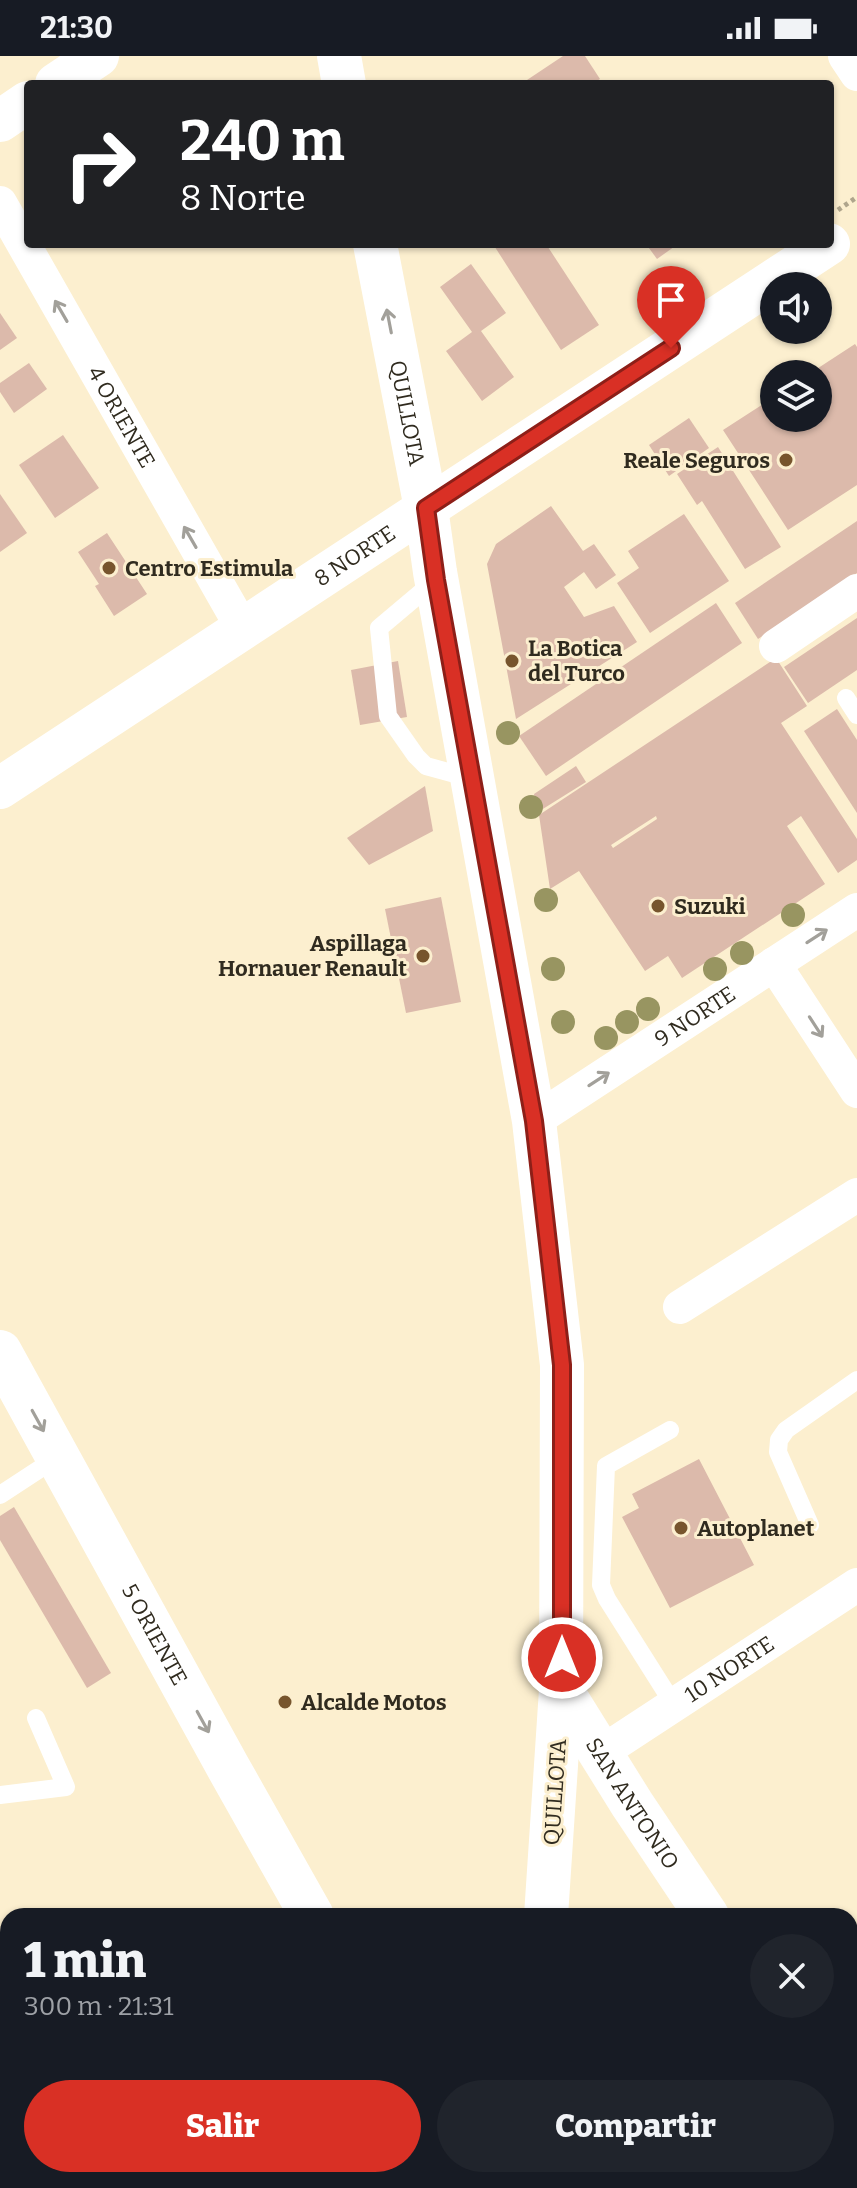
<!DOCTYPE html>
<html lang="es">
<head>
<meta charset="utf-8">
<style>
	body { margin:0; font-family:Bitter,serif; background:#20242c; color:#f1f3f6; height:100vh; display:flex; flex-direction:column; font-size:30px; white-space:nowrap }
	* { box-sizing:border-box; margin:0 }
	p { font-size:26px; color:#9ea1a6 }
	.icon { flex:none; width:44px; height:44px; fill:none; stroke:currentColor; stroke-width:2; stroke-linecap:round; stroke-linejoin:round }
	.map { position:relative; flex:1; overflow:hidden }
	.sheet { position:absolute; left:0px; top:1852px; width:858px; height:280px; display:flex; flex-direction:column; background:#171b24; border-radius:24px 24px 0 0; box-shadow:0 2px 6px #0004 }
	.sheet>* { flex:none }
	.guide { position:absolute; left:24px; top:24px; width:810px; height:168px; border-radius:8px; box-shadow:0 2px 6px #0004; background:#202124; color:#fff; overflow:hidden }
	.controls { position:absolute; left:760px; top:216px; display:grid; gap:16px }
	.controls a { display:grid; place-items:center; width:72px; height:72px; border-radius:50%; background:#171b24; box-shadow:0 2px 6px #0004; font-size:40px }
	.pin { position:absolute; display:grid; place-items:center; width:68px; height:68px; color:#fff; margin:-82px -34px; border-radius:50% 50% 50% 0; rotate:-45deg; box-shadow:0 0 8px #0007 }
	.pin .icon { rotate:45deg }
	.me { position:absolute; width:88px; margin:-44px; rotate:0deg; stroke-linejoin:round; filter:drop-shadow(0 0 6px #0008) }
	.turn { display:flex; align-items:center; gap:28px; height:168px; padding:0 24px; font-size:36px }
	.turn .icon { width:104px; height:104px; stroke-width:2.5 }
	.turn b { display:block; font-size:56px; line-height:68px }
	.round { display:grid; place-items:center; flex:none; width:84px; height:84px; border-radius:42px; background:#20242c }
	.headline { display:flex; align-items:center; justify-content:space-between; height:136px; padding:0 24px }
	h1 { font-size:48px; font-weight:800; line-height:60px }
	.action { display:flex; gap:16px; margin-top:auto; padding:16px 24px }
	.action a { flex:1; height:92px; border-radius:48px; background:#d93025; color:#fff; font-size:32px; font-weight:800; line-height:92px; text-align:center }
	.action a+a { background:#20242c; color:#f1f3f6 }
	.status { display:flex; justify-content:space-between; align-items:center; height:56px; padding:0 40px; background:#171b24; direction:ltr }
	.status svg { height:22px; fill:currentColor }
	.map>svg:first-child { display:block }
	.building { fill:#dcbaab; fill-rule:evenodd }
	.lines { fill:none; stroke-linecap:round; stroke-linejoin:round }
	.path { stroke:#afa58c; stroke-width:5; stroke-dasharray:4 4; stroke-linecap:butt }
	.service { stroke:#fff; stroke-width:18 }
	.minor { stroke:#fff; stroke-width:34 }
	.tertiary { stroke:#fff; stroke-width:42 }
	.secondary { stroke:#fff; stroke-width:44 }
	.tree { fill:#989561 }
	.oneway { stroke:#a2a09a }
	.route-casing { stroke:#8d1f18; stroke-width:20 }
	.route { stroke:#d93025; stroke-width:14 }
	.poi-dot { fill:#77552d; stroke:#fcefcf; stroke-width:3 }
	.labels { text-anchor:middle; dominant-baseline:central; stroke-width:6; stroke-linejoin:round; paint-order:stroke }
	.street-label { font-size:22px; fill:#302b1f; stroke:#fcefcf }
	.poi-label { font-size:22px; font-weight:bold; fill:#302b1f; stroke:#fcefcf; text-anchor:start }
</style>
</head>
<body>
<div class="status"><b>21:30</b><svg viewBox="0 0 49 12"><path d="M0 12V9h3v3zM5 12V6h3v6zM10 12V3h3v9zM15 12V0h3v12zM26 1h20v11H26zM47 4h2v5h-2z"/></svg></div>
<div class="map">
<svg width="857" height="2132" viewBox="0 0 857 2132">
	<rect width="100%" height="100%" fill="#fcefcf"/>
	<g class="building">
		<polygon points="563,0 585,0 600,23 592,28 521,28"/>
		<polygon points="493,188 546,188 599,269 561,294"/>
		<polygon points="646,188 678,188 657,203"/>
		<polygon points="471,208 506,257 481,275 514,321 482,345 446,295 472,276 440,231"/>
		<polygon points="0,257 17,282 0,294"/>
		<polygon points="855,288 857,291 857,429 788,474 723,374 774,341 774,362 818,362 818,318 809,318"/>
		<polygon points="29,307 47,333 14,357 0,336 0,327"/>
		<polygon points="689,362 709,392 669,420 649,389"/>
		<polygon points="63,379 99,432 55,462 19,409"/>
		<polygon points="718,391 781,491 745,513 702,445 697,449 677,418"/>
		<polygon points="0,438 27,477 0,496"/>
		<polygon points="551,450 583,495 594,488 616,519 596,533 584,516 564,531 584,561 614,550 637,586 516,663 487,508 496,488"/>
		<polygon points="684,458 729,525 650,577 617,527 639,512 628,495"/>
		<polygon points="857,465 857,517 758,583 735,547"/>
		<polygon points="107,477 147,538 114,560 95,530 99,528 78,496"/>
		<polygon points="716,547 742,587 546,720 519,680"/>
		<polygon points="857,562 857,614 808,647 784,611"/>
		<path d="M776 602 807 650 781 667 857 783V804L838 817 801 760 787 770 825 828 682 922 668 900 645 915 579 815 550 833 539 759ZM656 760 657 763 613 792 611 789Z"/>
		<polygon points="398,605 407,661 360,669 351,614"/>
		<polygon points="837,653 857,684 857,757 804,675"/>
		<polygon points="576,710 586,726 538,756 534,738"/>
		<polygon points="425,730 433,775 369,809 347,782"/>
		<polygon points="441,841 461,946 406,957 385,853"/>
		<polygon points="699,1403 754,1509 670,1552 622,1461 639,1452 632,1438"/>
		<polygon points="14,1451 111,1617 87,1632 0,1484 0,1460"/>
	</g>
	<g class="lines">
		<polyline class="path" points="838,154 857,141"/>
		<g class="service">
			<polyline points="436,524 379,572 388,660 416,700 426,710 470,722"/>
			<polyline points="846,642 857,659"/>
			<polyline points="670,1374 606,1410 601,1529 607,1543 674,1649"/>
			<polyline points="0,1439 58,1401"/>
			<polyline points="810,1469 778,1396 779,1384 786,1374 857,1324"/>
			<polyline points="0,1739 66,1731 36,1662"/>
		</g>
		<g class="minor">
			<polyline points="845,0 857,18"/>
			<path id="s1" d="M0 147 243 573"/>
			<polyline points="776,590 857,535"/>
			<polyline points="774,908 857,1035"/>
			<path id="s2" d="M534 1065 857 854"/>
			<polyline points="680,1251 857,1139"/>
			<path id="s3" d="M602 1696 857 1529"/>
		</g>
		<g class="tertiary">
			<polyline points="56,28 98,0"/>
			<polyline points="0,65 28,46"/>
			<path id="s4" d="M0 732 829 188"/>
		</g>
		<g class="secondary">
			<polyline points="339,0 344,28"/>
			<path id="s5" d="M375 188 426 452 435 516 534 1065 562 1309 561 1634 546 1860"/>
			<path id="s6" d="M0 1296 228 1711 312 1860"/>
			<path id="s7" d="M561 1634 632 1748 707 1860"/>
			<polyline points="850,2076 857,2086"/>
			<polyline points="455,2124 459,2132"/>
			<polyline points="540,2132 540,2124"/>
		</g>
	</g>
	<g class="tree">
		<circle cx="508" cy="677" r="12"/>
		<circle cx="531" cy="751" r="12"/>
		<circle cx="546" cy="844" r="12"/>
		<circle cx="793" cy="859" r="12"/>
		<circle cx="742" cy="897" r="12"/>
		<circle cx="553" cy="913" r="12"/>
		<circle cx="715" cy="913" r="12"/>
		<circle cx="648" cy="953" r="12"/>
		<circle cx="563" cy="966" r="12"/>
		<circle cx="627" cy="966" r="12"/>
		<circle cx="606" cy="982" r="12"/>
	</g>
	<defs><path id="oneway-shaft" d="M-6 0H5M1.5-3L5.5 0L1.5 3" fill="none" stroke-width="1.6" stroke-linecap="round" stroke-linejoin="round" transform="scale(2)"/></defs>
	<g class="oneway">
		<use href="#oneway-shaft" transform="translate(61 255) rotate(-120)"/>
		<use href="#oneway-shaft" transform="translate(389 265) rotate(-101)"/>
		<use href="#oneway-shaft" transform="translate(190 481) rotate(-120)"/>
		<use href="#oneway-shaft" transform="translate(817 880) rotate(-33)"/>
		<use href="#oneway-shaft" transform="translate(816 971) rotate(57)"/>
		<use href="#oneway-shaft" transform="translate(599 1023) rotate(-33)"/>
		<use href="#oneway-shaft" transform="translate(38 1365) rotate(61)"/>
		<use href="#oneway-shaft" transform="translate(203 1666) rotate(61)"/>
	</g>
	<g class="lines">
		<g class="route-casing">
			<polyline id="route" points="562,1602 562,1309 534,1065 436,524 426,452 671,292"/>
		</g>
		<use href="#route" class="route"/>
	</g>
	<g class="poi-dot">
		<circle cx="786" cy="404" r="8"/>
		<circle cx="109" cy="512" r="8"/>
		<circle cx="512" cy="605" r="8"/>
		<circle cx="658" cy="850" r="8"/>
		<circle cx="423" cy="900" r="8"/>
		<circle cx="681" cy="1472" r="8"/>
		<circle cx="285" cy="1646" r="8"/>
	</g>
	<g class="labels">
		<g class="street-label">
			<text stroke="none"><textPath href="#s5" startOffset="172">QUILLOTA</textPath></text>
			<text stroke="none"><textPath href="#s1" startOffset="246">4 ORIENTE</textPath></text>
			<text stroke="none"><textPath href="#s4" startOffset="424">8 NORTE</textPath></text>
			<text stroke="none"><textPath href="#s2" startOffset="192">9 NORTE</textPath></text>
			<text stroke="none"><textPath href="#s6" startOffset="322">5 ORIENTE</textPath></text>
			<text stroke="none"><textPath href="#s3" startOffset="152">10 NORTE</textPath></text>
			<text transform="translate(555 1736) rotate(-86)">QUILLOTA</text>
			<text stroke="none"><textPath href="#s7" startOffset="134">SAN ANTONIO</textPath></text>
		</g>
		<g class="poi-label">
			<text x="770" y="404" text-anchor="end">Reale Seguros</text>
			<text x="125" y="512">Centro Estimula</text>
			<text x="528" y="592">La Botica<tspan x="528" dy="25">del Turco</tspan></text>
			<text x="674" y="850">Suzuki</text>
			<text x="407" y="887" text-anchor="end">Aspillaga<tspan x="407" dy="25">Hornauer Renault</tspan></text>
			<text x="697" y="1472">Autoplanet</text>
			<text x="301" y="1646">Alcalde Motos</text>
		</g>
	</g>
</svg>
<div class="controls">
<a><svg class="icon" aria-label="sound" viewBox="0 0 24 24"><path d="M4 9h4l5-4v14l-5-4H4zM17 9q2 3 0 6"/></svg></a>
<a><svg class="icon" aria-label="layers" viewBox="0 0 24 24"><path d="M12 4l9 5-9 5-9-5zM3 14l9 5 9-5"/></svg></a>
</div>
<div class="pin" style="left:671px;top:292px;background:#d93025"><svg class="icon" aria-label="arrive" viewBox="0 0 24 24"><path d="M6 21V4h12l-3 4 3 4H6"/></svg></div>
<svg class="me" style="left:562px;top:1602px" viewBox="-20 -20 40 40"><circle r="17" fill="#d93025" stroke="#fff" stroke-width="3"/><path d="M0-11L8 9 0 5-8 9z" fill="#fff"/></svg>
<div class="guide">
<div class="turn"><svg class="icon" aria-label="right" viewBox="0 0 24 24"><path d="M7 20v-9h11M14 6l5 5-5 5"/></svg><div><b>240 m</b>8 Norte</div></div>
</div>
<section class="sheet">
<div class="headline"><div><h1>1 min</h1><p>300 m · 21:31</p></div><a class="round"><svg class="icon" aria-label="close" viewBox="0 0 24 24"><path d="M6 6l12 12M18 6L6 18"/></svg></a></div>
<div class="action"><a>Salir</a><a>Compartir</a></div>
</section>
</div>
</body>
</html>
